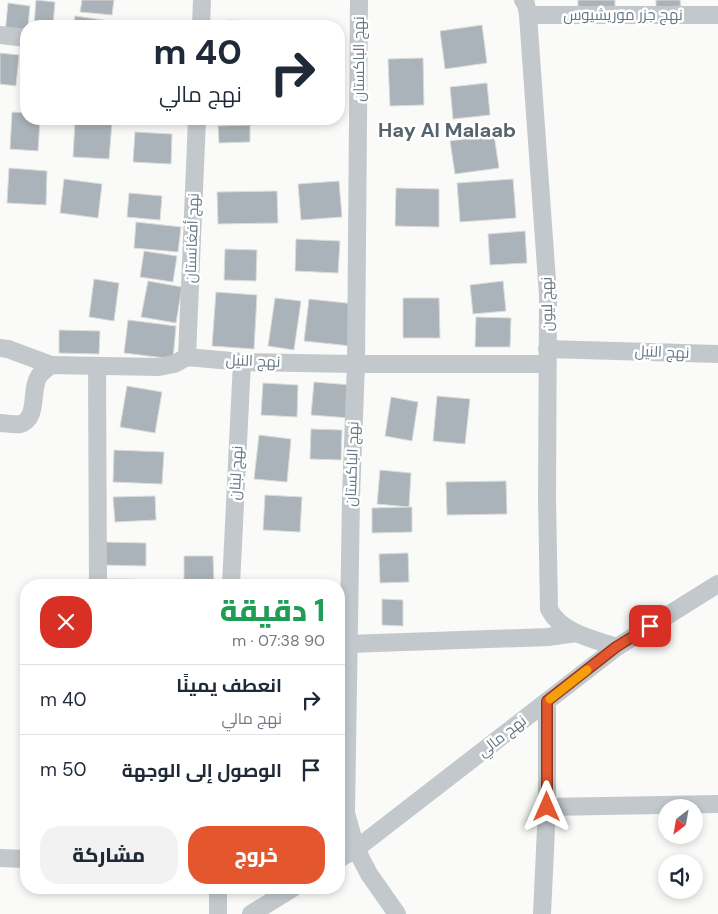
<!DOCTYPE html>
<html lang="ar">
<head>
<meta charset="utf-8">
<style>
	body { margin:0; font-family:"DM Sans",Cairo,sans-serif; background:#f2f2f3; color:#1f2937; direction:rtl; height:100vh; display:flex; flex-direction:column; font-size:19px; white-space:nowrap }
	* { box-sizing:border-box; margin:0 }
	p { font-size:16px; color:#747a83 }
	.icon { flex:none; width:28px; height:28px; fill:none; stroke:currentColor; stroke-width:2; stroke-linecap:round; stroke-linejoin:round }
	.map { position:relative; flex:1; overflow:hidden; direction:ltr }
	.drawer { position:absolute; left:20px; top:579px; width:325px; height:315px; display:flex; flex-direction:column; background:#fff; border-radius:20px; box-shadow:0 2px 8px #0003; direction:rtl }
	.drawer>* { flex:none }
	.banner { position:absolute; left:20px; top:20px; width:325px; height:105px; border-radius:20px; box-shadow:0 2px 8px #0003; direction:rtl; background:#fff; color:#1f2937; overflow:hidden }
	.needle { width:32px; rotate:211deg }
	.controls { position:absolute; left:658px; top:799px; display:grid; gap:10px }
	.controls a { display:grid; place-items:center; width:45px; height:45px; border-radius:50%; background:#fff; box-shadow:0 2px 8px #0003; font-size:25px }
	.pin { position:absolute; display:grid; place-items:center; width:42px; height:42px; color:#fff; margin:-21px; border-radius:10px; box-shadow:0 2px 8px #0006 }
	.me { position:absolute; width:55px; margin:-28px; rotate:0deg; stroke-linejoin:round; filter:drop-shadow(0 0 4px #0008) }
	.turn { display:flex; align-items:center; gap:18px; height:105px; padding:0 20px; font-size:22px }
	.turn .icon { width:65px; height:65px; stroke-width:2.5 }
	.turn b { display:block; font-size:35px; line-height:42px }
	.round { display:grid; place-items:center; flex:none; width:52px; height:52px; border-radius:20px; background:#f2f2f3 }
	.head { display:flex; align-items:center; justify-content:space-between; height:85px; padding:0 20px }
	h1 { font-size:30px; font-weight:800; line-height:38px; color:#1e9e55 }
	.action { display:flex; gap:10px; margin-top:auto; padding:10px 20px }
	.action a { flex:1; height:58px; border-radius:20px; background:#e4572e; color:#fff; font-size:20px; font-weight:800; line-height:58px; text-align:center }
	.action a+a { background:#f2f2f3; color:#1f2937 }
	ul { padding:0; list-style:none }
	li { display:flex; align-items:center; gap:15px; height:70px; padding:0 20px; border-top:1px solid #e0e1e3 }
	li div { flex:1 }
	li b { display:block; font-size:19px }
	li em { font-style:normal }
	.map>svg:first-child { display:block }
	.building { fill:#aab3b9; stroke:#dcdcda }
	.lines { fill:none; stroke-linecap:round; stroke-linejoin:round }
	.street { stroke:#c3c8cc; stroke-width:18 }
	.route-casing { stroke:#94391e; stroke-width:12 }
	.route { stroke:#e4572e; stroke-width:9 }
	.slow { stroke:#f59e0b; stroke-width:9 }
	.labels { text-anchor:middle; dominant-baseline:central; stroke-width:5; stroke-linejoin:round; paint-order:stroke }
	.street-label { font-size:15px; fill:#657683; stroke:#fff }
	.district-label { font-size:20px; font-weight:bold; fill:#57646e; stroke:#fff }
</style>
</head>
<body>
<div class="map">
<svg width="718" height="914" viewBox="0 0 718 914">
	<rect width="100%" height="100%" fill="#fafaf8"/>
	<g class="building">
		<polygon points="36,0 55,2 53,26 34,26"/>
		<polygon points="82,0 114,0 112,15 80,12"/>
		<rect x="578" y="0" width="37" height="9"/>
		<polygon points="656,0 680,0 681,6 656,8"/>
		<polygon points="8,3 30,6 28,26 26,26 26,36 5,34"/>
		<polygon points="75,16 110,21 109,26 73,26"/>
		<polygon points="228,20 255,21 255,26 227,26"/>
		<polygon points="260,21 292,23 292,26 260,26"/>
		<polygon points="153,22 189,26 153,26"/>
		<polygon points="482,25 487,63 445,69 440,31"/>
		<polygon points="25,51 26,51 26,76 21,76"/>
		<polygon points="0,53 19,55 16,86 0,84"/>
		<polygon points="423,58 424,105 390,106 388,59"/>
		<polygon points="487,83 490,115 453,119 450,87"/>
		<polygon points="12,112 26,113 26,119 40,119 38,151 10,149"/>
		<polygon points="75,121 112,123 109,159 73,157"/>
		<polygon points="250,125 250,142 219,143 218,126"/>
		<polygon points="135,132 172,134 171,164 133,162"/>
		<polygon points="494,135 499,168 455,174 450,141"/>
		<polygon points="9,168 47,171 46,205 7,203"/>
		<polygon points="64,179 102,184 98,218 60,213"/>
		<polygon points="513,179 516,218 460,222 457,183"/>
		<polygon points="339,181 342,217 301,220 298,184"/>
		<polygon points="396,188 439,189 439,227 395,226"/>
		<polygon points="277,191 278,223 218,224 217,192"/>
		<polygon points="129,193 162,196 160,220 127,217"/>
		<polygon points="136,222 181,227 178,252 134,248"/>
		<polygon points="525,231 527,263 490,265 488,234"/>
		<polygon points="296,239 340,241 338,273 295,271"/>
		<polygon points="225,249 257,250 256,281 224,280"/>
		<polygon points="144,251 177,256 173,282 140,277"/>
		<polygon points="94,279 119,283 114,321 89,317"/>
		<polygon points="148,281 182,287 176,323 141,317"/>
		<polygon points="503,281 506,311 473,314 470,285"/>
		<polygon points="216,292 257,295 254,349 212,346"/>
		<polygon points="275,298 301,301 294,350 268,346"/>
		<polygon points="403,298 439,298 440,338 403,338"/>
		<polygon points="309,299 355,304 351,346 304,341"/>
		<polygon points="476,317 511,318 510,347 475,347"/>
		<polygon points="128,320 176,326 173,359 124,353"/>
		<polygon points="59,330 100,331 99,354 59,353"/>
		<polygon points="314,382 351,385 349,418 311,415"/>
		<polygon points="263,383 298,385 297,417 261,415"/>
		<polygon points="127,386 162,392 155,433 120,427"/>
		<polygon points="437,396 470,399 465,444 433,441"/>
		<polygon points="391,397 418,402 412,441 385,436"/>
		<polygon points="311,429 342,430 341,460 310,459"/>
		<polygon points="259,435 291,439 287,482 254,479"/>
		<polygon points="114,450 164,452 162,484 113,482"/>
		<polygon points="380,470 411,473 409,507 377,504"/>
		<polygon points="506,481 507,514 447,515 446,482"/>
		<polygon points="265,495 302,497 300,532 263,530"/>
		<polygon points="155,496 156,520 115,522 113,497"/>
		<polygon points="412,507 412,532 372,533 372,508"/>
		<polygon points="103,542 146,543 146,566 103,565"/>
		<polygon points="408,553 409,582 380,583 379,554"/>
		<polygon points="184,556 213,556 214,585 184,585"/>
		<rect x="102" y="579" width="32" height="6"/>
		<polygon points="382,599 403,600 403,626 382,625"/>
	</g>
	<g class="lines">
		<g class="street">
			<polyline points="359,0 356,364 351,497 346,813 356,849 369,874 397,914"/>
			<path d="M523 0 526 4 528 15 548 295 547 498 549 609C561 633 593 639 617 647"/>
			<polyline points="528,15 718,15"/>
			<polyline points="201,26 202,0"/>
			<polyline points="0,35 26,38"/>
			<polyline points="0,348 8,349 51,365"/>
			<polyline points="547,349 718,354"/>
			<polyline points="187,357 197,119"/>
			<polyline points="97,367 98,585"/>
			<path d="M0 423C6 423 14 425 20 424 39 419 30 389 39 376 42 372 47 368 51 365L159 367 174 364 187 357 242 362 356 364H547"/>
			<polyline points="231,585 242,362"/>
			<polyline points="348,644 548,637 576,633"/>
			<polyline points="547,807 718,804"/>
			<polyline points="0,858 26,859"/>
			<polyline points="339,859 356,849 617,647 718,584"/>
			<polyline points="218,914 218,888"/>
			<polyline points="251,914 293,888"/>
			<polyline points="542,914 547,807 547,701"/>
		</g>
	</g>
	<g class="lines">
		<g class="route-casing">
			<polyline id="route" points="547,807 547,701 616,647 650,626"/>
		</g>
		<use href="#route" class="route"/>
		<polyline class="slow" points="550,699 587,670"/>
	</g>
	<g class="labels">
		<g class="street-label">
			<text x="623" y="15">نهج جزر موريشيوس</text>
			<text transform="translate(359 59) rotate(-90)">نهج الباكستان</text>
			<text transform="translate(192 238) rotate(-88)">نهج أفغانستان</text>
			<text transform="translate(547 304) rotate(-91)">نهج ليون</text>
			<text transform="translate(662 352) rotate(2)">نهج النيل</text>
			<text transform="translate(253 361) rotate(2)">نهج النيل</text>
			<text transform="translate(352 464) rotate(-88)">نهج الباكستان</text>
			<text transform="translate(236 473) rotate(-87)">نهج لبنان</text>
			<text transform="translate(502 736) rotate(-38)">نهج مالي</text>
		</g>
		<g class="district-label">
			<text x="447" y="130">Hay Al Malaab</text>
		</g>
	</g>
</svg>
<div class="controls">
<a><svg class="needle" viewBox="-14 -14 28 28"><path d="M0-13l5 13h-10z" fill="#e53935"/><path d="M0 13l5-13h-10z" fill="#747a83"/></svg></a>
<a><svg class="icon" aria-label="sound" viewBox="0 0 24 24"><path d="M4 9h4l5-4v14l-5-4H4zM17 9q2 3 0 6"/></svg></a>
</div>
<div class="pin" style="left:650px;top:626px;background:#d93025"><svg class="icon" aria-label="arrive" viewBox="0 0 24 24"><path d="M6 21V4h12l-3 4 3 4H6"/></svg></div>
<svg class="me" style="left:547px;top:807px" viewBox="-20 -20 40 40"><path d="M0-17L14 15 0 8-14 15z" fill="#e4572e" stroke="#fff" stroke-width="4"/></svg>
<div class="banner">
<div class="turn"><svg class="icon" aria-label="right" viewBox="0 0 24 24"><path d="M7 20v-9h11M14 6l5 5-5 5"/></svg><div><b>40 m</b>نهج مالي</div></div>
</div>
<section class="drawer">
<div class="head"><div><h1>1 دقيقة</h1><p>90 m · 07:38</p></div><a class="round" style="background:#d93025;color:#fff"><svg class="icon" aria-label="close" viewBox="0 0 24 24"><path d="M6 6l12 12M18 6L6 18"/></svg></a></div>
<ul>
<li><svg class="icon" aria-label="right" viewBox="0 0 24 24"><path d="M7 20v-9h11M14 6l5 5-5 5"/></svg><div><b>انعطف يمينًا</b><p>نهج مالي</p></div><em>40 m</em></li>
<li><svg class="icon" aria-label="arrive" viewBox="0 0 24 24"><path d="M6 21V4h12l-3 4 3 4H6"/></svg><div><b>الوصول إلى الوجهة</b></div><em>50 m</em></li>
</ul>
<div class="action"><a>خروج</a><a>مشاركة</a></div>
</section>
</div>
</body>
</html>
